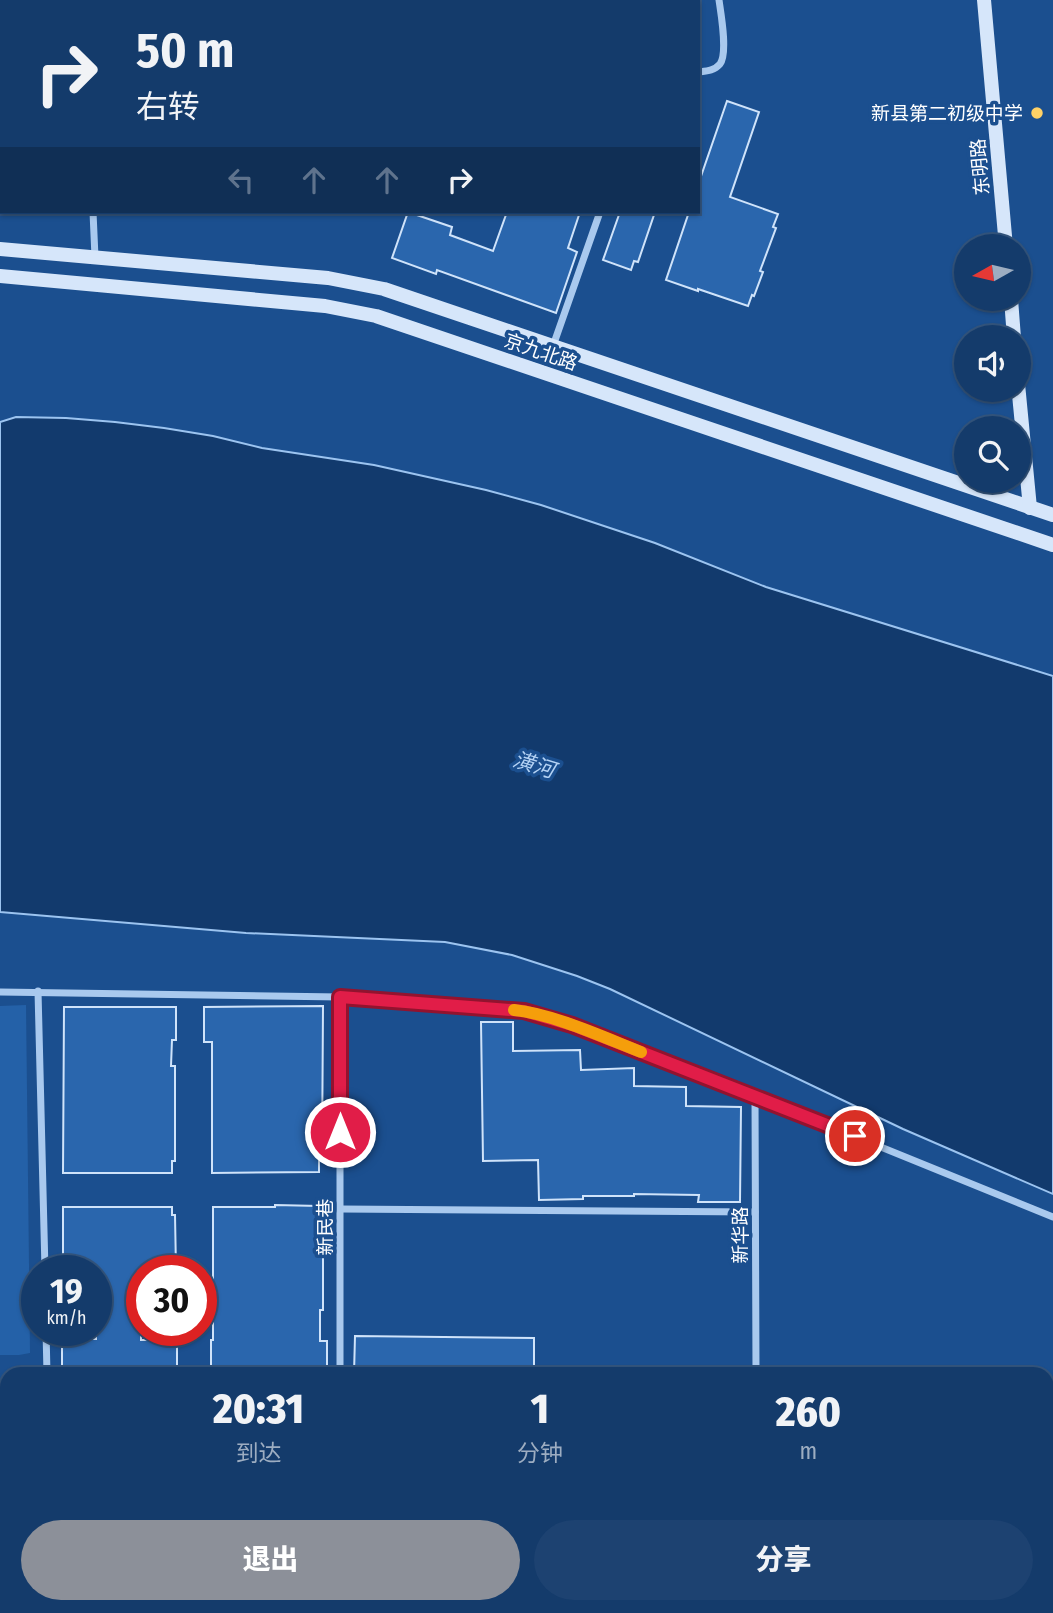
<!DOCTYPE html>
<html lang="zh">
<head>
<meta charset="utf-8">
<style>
	body { margin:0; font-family:"Fira Sans Condensed","Noto Sans SC",sans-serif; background:#1d4271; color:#f1f3f6; height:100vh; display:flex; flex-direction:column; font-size:26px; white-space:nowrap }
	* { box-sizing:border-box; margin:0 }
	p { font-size:23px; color:#9dadc1 }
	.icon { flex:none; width:38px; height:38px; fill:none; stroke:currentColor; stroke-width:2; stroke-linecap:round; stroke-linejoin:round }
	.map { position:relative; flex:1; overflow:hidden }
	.panel { position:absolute; left:0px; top:1367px; width:1054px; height:247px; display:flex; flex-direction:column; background:#143b6b; border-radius:21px 21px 0 0; box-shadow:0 2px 5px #0004,0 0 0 2px #33557e }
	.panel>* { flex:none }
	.banner { position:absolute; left:0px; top:0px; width:700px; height:214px; box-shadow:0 2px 5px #0004,0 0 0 2px #33557e; background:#143b6b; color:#f1f3f6; overflow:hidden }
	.needle { width:46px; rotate:262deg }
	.fabs { position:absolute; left:954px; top:234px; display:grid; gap:14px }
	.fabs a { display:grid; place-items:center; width:77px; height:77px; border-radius:50%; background:#143b6b; box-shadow:0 2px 5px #0004,0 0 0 2px #33557e; font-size:35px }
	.speed { position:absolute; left:21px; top:1255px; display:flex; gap:14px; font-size:35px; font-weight:700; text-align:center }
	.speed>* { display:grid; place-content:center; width:91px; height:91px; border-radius:50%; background:#143b6b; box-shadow:0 2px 5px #0004,0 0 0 2px #33557e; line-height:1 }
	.speed small { font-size:18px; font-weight:400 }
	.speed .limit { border:10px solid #d22; background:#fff; color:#111 }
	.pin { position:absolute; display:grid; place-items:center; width:60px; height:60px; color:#fff; margin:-30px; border:4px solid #fff; border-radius:50%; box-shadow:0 2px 7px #0007 }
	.me { position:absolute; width:77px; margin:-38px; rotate:0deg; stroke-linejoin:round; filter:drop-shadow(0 0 5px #0008) }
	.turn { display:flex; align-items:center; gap:24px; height:147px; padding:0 21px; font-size:32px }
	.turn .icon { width:91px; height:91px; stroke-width:2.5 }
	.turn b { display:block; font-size:49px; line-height:60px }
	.lanes { display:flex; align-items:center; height:66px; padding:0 21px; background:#0003; justify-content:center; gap:35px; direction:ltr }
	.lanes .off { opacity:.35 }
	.eta { display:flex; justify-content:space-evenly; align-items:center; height:119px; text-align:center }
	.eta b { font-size:42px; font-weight:800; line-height:49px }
	.cta { display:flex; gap:14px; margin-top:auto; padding:14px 21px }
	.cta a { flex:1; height:80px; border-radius:42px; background:#8c9099; color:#fff; font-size:28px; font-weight:800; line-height:80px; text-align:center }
	.cta a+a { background:#1d4271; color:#f1f3f6 }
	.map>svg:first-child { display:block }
	.green { fill:#2461a8 }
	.water { fill:#123a6d; stroke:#9cc4f0; stroke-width:2 }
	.building { fill:#2a66ad; stroke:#cfe3fa; stroke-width:2 }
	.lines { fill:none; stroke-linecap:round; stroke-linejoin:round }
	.minor { stroke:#a9c9ee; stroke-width:7 }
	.secondary { stroke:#d6e6fa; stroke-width:14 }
	.primary { stroke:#f0f6ff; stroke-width:18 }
	.route-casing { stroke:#92132f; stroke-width:18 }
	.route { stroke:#e11d48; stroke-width:12 }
	.slow { stroke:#f59e0b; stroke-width:12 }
	.poi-dot { fill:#ffd166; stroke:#1b4f8f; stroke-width:2.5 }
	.labels { text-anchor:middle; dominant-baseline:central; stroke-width:7; stroke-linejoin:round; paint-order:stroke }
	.poi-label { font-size:19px; fill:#fff; stroke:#1b4f8f; text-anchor:end }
	.street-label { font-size:19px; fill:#fff; stroke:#1b4f8f }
	.water-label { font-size:21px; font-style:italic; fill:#b5d3f5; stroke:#1b4f8f }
</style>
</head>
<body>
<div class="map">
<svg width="1053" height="1613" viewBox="0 0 1053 1613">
	<rect width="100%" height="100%" fill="#1b4f8f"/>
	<g class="green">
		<polygon points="26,1005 30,1353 19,1355 0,1355 0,1006"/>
		<polygon points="0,1492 7,1492 7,1606 38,1607 38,1613 0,1613"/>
	</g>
	<polygon class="water" points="16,417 66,418 115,422 164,428 213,436 262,448 374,465 486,490 541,505 655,543 766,587 1053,676 1053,1194 903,1129 610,989 577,976 512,955 445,942 246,933 0,912 0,422"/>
	<g class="building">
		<polygon points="727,101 759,112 730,197 778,214 773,227 776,228 760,271 763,272 754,296 752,295 748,306 698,289 698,291 666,280 689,212 698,212 698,185"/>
		<polygon points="408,212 452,227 450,235 493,251 507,212 580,212 568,248 577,252 556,313 437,270 436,274 392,258"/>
		<polygon points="620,212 655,212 638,262 634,261 631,270 603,260"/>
		<polygon points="323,1006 322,1160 319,1160 319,1172 212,1173 212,1042 204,1042 204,1007"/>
		<polygon points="64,1007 176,1007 176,1040 172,1040 171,1066 175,1066 175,1161 172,1161 172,1173 63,1173"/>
		<polygon points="481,1022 513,1022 513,1051 580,1050 581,1070 634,1068 634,1086 686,1087 686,1106 741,1107 740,1202 698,1202 699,1195 634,1194 634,1196 583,1196 583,1199 539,1200 538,1160 483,1161"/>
		<polygon points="275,1205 319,1206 319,1214 323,1214 323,1310 320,1310 320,1341 327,1341 327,1371 211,1370 211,1340 213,1340 213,1207 275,1207"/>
		<polygon points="63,1207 172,1207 172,1215 175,1215 176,1270 142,1270 141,1340 177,1340 177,1370 62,1369 62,1339 96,1339 96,1270 63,1270"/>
		<polygon points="355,1336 534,1338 534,1374 354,1374"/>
	</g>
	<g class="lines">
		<g class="minor">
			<polyline points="86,0 86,2"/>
			<path d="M698 72C706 71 714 71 720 64 728 53 721 14 719 0"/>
			<polyline points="93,212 95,257"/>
			<polyline points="553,346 600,212"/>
			<polyline points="38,991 45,1270"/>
			<polyline points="0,992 340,997 524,1011 572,1025 755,1096 1053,1217"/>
			<polyline points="755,1096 756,1374"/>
			<polyline points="341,1209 755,1212"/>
			<polyline points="46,1330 47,1374"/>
			<polyline points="340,1374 340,997"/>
			<polyline points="756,1606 756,1613"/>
			<polyline points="340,1613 340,1606"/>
		</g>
		<g class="secondary">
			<polyline points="984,0 1006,247"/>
			<polyline points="0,249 328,278 384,289 1053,515"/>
			<polyline points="0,276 325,306 376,316 1053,545"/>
			<polyline points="1011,299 1014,338"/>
			<polyline points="1018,384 1030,508"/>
			<polyline points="60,1606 61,1613"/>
		</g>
		<g class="primary">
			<polyline points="0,1421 7,1421"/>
			<polyline points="1046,1428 1053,1428"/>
			<polyline points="0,1439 7,1439"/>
			<polyline points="1046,1445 1053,1445"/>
		</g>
	</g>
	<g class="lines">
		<g class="route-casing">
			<polyline id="route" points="340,1132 340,997 524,1011 572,1025 855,1136"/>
		</g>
		<use href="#route" class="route"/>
		<path class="slow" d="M514 1010C553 1014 603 1037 641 1052"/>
	</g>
	<circle class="poi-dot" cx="1037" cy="113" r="7"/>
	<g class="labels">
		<g class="poi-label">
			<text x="1023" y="113">新县第二初级中学</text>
		</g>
		<g class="street-label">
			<text transform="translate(980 167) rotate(-95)">东明路</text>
			<text transform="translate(541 352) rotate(19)">京九北路</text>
			<text transform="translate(325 1227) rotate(-90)">新民巷</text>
			<text transform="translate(740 1235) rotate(-90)">新华路</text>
		</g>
		<g class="water-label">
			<text transform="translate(534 765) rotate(17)">潢河</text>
		</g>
	</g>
</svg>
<div class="fabs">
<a><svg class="needle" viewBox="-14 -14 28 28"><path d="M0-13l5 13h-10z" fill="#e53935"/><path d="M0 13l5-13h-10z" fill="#9dadc1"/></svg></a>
<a><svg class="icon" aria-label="sound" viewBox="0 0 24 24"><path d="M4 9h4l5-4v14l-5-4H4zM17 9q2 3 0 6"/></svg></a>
<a><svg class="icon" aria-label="search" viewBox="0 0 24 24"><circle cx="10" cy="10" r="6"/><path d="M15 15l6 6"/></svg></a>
</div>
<div class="speed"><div>19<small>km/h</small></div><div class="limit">30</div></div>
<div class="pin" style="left:855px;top:1136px;background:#d93025"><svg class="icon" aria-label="arrive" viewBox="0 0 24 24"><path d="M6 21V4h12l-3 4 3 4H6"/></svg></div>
<svg class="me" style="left:340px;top:1132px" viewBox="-20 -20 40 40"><circle r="17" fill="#e11d48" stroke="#fff" stroke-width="3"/><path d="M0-11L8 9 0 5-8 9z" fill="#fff"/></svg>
<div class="banner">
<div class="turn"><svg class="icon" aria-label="right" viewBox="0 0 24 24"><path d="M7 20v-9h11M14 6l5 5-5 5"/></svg><div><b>50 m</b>右转</div></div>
<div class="lanes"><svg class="icon off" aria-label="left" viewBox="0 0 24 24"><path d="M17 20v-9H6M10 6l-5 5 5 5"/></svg><svg class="icon off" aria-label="ahead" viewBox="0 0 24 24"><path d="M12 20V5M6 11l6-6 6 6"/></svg><svg class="icon off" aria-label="ahead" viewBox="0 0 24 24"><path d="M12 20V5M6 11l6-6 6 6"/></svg><svg class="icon" aria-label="right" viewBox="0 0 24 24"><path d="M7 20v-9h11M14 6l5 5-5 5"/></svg></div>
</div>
<section class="panel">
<div class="eta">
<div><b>20:31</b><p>到达</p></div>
<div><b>1</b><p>分钟</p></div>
<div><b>260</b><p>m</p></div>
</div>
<div class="cta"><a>退出</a><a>分享</a></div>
</section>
</div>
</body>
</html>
